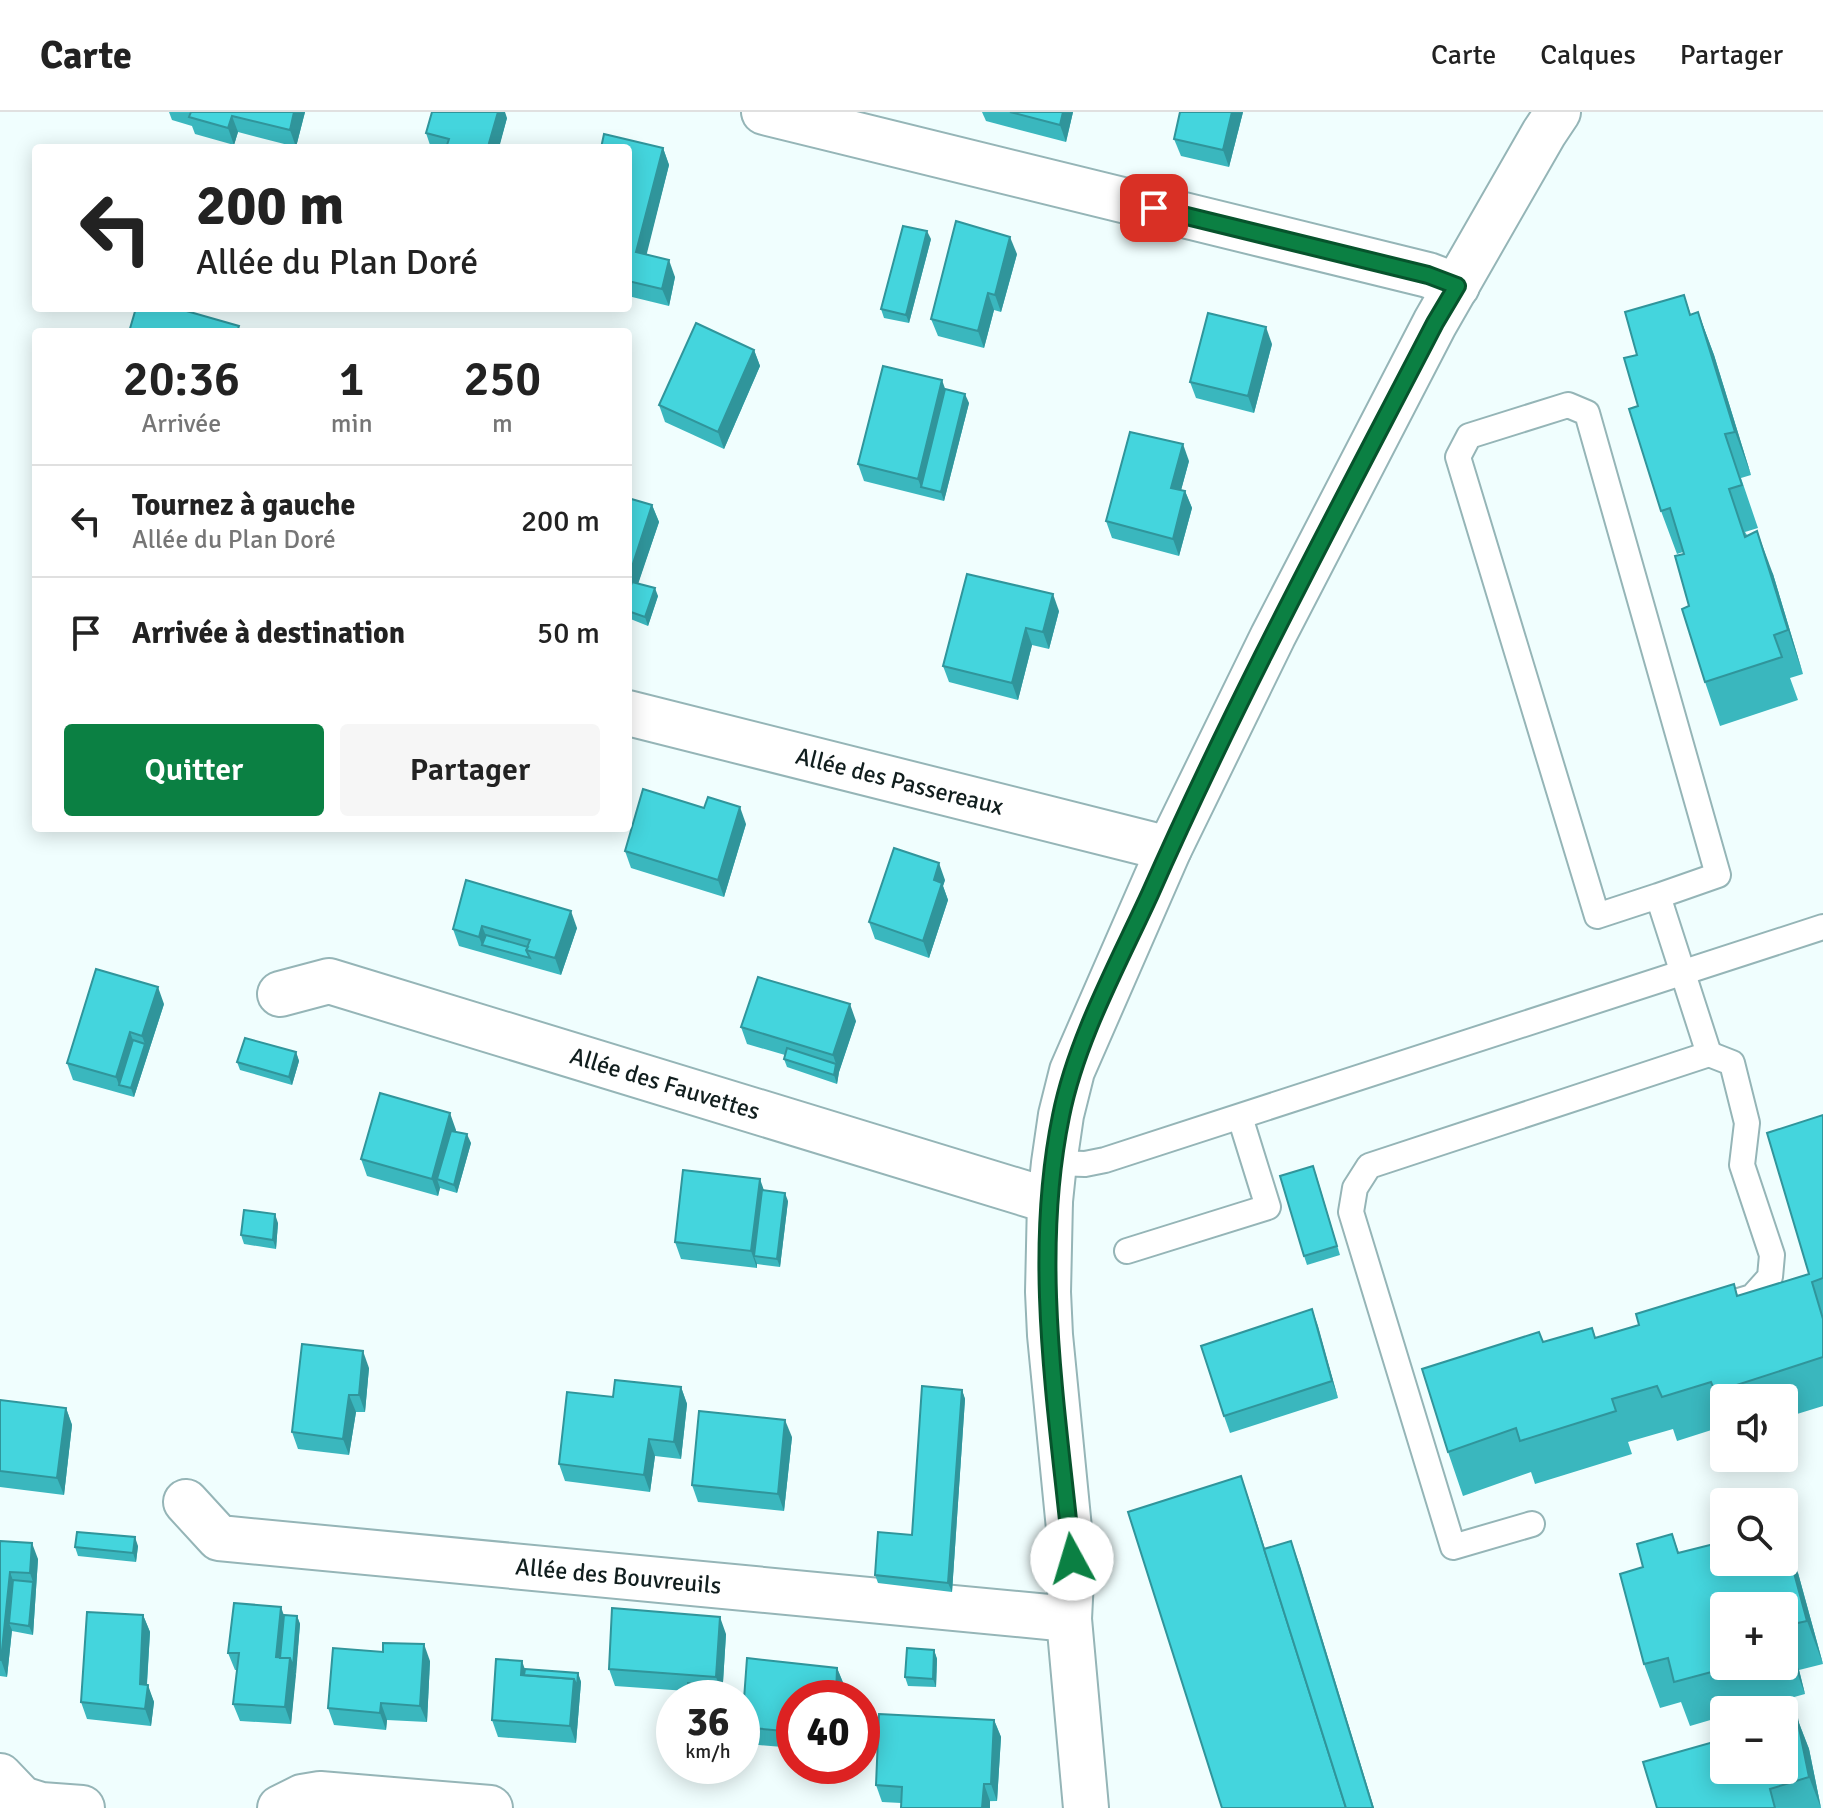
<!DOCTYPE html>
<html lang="fr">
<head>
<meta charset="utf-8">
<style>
	body { margin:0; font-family:Signika,sans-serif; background:#f6f6f6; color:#222; height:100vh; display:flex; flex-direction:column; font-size:30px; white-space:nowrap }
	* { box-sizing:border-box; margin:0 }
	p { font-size:26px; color:#767676 }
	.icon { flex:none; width:44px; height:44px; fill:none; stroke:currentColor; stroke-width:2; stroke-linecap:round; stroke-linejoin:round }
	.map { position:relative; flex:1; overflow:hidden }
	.details { position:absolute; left:32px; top:216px; width:600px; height:504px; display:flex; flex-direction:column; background:#fff; border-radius:8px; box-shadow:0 4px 20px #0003 }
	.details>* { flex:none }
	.guide { position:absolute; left:32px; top:32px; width:600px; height:168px; border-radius:8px; box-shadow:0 4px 20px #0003; background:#fff; color:#222; overflow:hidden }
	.controls { position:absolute; left:1710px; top:1272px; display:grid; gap:16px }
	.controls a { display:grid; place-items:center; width:88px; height:88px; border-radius:8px; background:#fff; box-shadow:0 4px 20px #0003; font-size:40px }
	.speed { position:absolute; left:656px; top:1568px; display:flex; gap:16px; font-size:40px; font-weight:700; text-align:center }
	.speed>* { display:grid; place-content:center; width:104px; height:104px; border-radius:50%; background:#fff; box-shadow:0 4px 20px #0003; line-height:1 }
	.speed small { font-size:20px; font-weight:400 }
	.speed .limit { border:12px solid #d22; background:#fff; color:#111 }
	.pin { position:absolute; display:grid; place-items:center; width:68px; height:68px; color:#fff; margin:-34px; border-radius:16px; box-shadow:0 4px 12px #0006 }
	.me { position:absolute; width:88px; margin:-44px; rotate:354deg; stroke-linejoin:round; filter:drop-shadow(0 0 6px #0008) }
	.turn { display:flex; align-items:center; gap:28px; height:168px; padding:0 32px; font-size:36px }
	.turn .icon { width:104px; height:104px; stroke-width:2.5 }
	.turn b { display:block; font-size:56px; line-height:68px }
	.eta { display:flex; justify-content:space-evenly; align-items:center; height:136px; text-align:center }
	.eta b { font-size:48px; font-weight:600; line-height:56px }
	.action { display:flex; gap:16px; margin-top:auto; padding:16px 32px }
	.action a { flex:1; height:92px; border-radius:8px; background:#0b8043; color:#fff; font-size:32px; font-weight:600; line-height:92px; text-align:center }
	.action a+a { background:#f6f6f6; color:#222 }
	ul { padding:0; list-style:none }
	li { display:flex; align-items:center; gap:24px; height:112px; padding:0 32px; border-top:2px solid #e0e0e0 }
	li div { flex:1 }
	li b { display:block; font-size:30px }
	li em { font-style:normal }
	header { display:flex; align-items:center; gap:48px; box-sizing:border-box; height:112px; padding:0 40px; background:#fff; border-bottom:2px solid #e0e0e0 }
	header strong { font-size:38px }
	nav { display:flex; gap:44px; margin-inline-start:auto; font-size:28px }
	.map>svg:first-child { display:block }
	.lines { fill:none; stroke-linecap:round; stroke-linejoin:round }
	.lane-casing { stroke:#95b5b7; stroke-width:28 }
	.street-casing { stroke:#95b5b7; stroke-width:48 }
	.secondary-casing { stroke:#95b5b7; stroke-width:48 }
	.lane { stroke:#fff; stroke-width:24 }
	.street { stroke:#fff; stroke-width:44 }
	.secondary { stroke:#fff; stroke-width:44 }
	.wall { fill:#3ab7be; fill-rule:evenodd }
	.shaded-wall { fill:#30959b }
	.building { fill:#44d5dd; stroke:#30959b; stroke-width:2 }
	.route-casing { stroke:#07532c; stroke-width:20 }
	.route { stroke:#0b8043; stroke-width:14 }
	.labels { text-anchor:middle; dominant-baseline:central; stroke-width:8; stroke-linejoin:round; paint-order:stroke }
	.street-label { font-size:24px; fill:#111e1e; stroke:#fff }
</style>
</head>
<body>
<header>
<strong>Carte</strong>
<nav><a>Carte</a><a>Calques</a><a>Partager</a></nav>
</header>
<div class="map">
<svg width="1823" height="1696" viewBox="0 0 1823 1696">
	<rect width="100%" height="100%" fill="#f0fefe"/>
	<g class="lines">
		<g class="lane-casing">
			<g id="lane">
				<polyline points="1709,942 1732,951 1747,1011 1742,1053 1772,1143 1770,1165 1752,1185 1732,1191"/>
				<polyline points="1054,1051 1085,1052 1105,1048 1823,815"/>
				<polyline points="1127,1139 1268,1095 1240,1005"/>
				<polyline points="1532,1412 1453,1435 1351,1100 1355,1076 1369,1054 1709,942 1658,784 1718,763 1587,301 1568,293 1469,324 1458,345 1597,804 1658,784"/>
			</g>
		</g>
		<g class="street-casing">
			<g id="street">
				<polyline points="764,0 1428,163 1457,174"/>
				<path id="s1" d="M628 601 1169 737"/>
				<path id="s2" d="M280 882 329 869 1050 1089"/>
				<path id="s3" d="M186 1390 219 1426 1069 1507"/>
				<polyline points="0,1664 22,1687 41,1693 82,1696"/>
				<polyline points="280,1696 302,1685 320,1682 490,1696"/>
			</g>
		</g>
		<g class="secondary-casing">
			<polyline id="secondary" points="1086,1696 1069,1507 1072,1447 1050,1223 1048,1180 1050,1089 1054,1051 1061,1003 1072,959 1169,737 1273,524 1435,211 1544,21 1558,0"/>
		</g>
		<use href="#lane" class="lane"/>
		<use href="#street" class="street"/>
		<use href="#secondary" class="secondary"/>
	</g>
	<g class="wall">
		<polygon points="169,0 305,0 296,35 238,20 234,33 195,22 192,14 172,8"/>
		<polygon points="982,0 1073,0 1066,30 986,9"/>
		<polygon points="1243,0 1229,55 1181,44 1174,27"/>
		<polygon points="507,6 499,34 502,36 431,36 426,21"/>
		<polygon points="628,36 663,36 669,53 646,142 675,165 669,194 628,184"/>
		<polygon points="931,127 909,211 884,206 881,197"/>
		<polygon points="1017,142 1001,200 994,198 984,236 938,224 931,207"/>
		<polygon points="1684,183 1691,203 1698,200 1714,243 1751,363 1741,366 1758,416 1745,420 1773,462 1803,562 1790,566 1798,588 1720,614 1705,570 1689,494 1684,442 1683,440 1677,442 1661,399 1637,243"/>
		<polygon points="1272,232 1254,301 1196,286 1190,270"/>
		<polygon points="754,238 760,254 724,337 665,310 659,293"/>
		<polygon points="945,277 969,291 944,389 864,369 858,352"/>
		<polygon points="1189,349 1181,378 1185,379 1192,396 1179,444 1112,426 1106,409"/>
		<polygon points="628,386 652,393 659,410 638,471 658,484 648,514 628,506"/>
		<polygon points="1059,499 1049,537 1032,533 1018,588 949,570 943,554"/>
		<polygon points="746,712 724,785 631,756 625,739"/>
		<polygon points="466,768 577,816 561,863 459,834 453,817"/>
		<polygon points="945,768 943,774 948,788 929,846 875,827 869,810"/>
		<polygon points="164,892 134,985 73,968 67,951"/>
		<polygon points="856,909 839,960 837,972 787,955 784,947 785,943 747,932 741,915"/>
		<polygon points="296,940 299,949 292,973 240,958 237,950"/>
		<polygon points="1823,1003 1823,1294 1784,1306 1784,1286 1724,1286 1724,1314 1677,1329 1673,1317 1628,1330 1632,1342 1535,1372 1531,1360 1463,1384 1448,1340 1543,1230 1592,1216 1596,1226 1639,1213 1734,1172 1738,1184 1809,1162"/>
		<polygon points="456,1018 456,1020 471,1031 457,1081 440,1076 438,1084 367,1064 361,1047"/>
		<polygon points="1316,1062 1340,1143 1307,1153 1304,1144"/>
		<polygon points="788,1089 780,1155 757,1152 757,1156 681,1147 675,1130"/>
		<polygon points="278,1111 276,1137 244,1132 241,1123"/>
		<polygon points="1312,1197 1338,1286 1230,1321 1224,1304"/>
		<polygon points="369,1256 365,1300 356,1300 349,1343 298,1337 292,1320"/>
		<polygon points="681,1275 687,1292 681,1347 655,1344 650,1380 565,1369 559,1352 613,1285"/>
		<polygon points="962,1278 965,1287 952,1480 878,1471 875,1463 912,1423"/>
		<polygon points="0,1288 66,1296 72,1313 64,1383 0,1375"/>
		<polygon points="792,1325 784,1399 698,1390 692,1373"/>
		<path d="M1672 1422 1679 1441 1798 1461 1823 1552 1799 1558 1805 1582 1747 1598H1724V1604L1690 1614 1681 1590 1660 1596 1644 1552 1643 1455ZM1784 1494V1554H1724Z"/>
		<polygon points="0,1429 38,1447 33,1523 12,1519 12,1518 7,1565 0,1564"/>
		<polygon points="138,1434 136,1450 78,1444 75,1435"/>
		<polygon points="143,1503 150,1520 147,1573 154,1590 151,1614 87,1607 81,1590"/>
		<polygon points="284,1503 297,1504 300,1512 291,1612 240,1609 233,1592 237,1558 235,1558 228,1541"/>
		<polygon points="726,1522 722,1586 687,1579 615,1574 609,1557"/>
		<polygon points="934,1538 937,1547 936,1575 908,1574 905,1565"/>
		<polygon points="747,1546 837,1556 844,1573 843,1586 794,1586 794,1636 748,1632 742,1616"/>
		<polygon points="430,1549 427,1610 387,1608 386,1618 334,1613 328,1596"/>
		<polygon points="525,1557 578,1561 581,1570 576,1631 498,1625 492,1608"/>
		<polygon points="1797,1606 1809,1637 1821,1696 1657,1696"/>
		<polygon points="994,1608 1001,1625 997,1689 901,1691 882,1690 876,1673"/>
	</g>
	<g class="shaded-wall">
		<polygon points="294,0 305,0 296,35 290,18"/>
		<polygon points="498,0 505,0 507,6 499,36 489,31"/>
		<polygon points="1063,0 1073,0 1066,30 1060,13"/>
		<polygon points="1232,0 1243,0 1229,55 1223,38"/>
		<polygon points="232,4 238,20 234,33 228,16"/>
		<polygon points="663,36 669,53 643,157 636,140"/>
		<polygon points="927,119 931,127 909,211 906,203"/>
		<polygon points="1010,125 1017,142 1001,200 995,183"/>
		<polygon points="669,148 675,165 669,194 662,177"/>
		<polygon points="988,181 994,198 984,236 978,219"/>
		<polygon points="1698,200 1714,243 1751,363 1735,320"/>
		<polygon points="1266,215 1272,232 1254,301 1248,284"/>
		<polygon points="754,238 760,254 724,337 718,320"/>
		<polygon points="942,268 948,285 921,375 918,367"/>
		<polygon points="965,282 969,291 944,389 941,380"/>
		<polygon points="1183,332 1189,349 1177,393 1171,376"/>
		<polygon points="1185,379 1192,396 1179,444 1173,427"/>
		<polygon points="652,393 659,410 629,499 628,467"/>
		<polygon points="1757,419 1773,462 1803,562 1788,518"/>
		<polygon points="655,476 658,484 648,514 645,505"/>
		<polygon points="1053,482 1059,499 1049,537 1043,520"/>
		<polygon points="1026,516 1032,533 1018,588 1012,571"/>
		<polygon points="740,695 746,712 724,785 718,768"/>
		<polygon points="939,751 945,768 943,774 948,788 929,846 923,829 934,768"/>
		<polygon points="571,799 577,816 561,863 555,846"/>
		<polygon points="482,814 489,831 482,833 479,825"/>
		<polygon points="158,875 164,892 134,985 131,976 145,932 142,924"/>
		<polygon points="850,892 856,909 839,960 837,972 834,963 836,952 833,943"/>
		<polygon points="130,920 136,937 119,973 116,965"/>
		<polygon points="296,940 299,949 292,973 289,965"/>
		<polygon points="450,1001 456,1018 442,1069 437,1067 440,1076 438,1084 432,1067"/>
		<polygon points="467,1022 471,1031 457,1081 454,1073"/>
		<polygon points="760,1067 766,1084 754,1144 757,1152 757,1156 751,1139"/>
		<polygon points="785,1081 788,1089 780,1155 777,1147"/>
		<polygon points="275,1102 278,1111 276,1137 273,1128"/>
		<polygon points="1312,1197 1318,1214 1338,1286 1332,1269"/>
		<polygon points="363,1239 369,1256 365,1300 359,1283"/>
		<polygon points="681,1275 687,1292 681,1347 674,1330"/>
		<polygon points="962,1278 965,1287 952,1480 948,1471"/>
		<polygon points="349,1283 356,1300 349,1343 343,1327"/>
		<polygon points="66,1296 72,1313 64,1383 57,1366"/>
		<polygon points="785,1308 792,1325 784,1399 778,1382"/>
		<polygon points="649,1327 655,1344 650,1380 644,1363"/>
		<polygon points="1241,1364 1252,1396 1347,1696"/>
		<polygon points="1784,1423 1798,1461 1823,1552 1807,1509"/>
		<polygon points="135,1425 138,1434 136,1450 133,1441"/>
		<polygon points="1291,1429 1300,1454 1374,1696 1373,1696"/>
		<polygon points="32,1431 38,1447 33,1523 29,1514 33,1470 30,1461"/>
		<polygon points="10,1460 16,1477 9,1511 12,1518 7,1565 1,1548"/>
		<polygon points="281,1495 287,1512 283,1554 276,1545"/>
		<polygon points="143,1503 150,1520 146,1584 148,1573 154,1590 151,1614 145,1597 140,1572"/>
		<polygon points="297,1504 300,1512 296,1563 293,1555"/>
		<polygon points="720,1505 726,1522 722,1586 718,1586 719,1573 716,1565"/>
		<polygon points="1784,1518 1799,1558 1805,1582 1789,1539"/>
		<polygon points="424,1532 430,1549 427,1610 420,1594"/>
		<polygon points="934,1538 937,1547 936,1575 933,1567"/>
		<polygon points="290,1546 296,1563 291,1612 285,1595"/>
		<polygon points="522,1549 528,1566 521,1563"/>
		<polygon points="837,1556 844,1573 843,1586 836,1586"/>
		<polygon points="578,1561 581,1570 576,1631 570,1614 574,1567"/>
		<polygon points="381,1591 387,1608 386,1618 380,1601"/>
		<polygon points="1797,1606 1809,1637 1821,1696 1809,1665"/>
		<polygon points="994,1608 1001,1625 997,1689 991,1672"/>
		<polygon points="984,1672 990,1689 990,1696 982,1696"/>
	</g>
	<g class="building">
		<polygon points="191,0 294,0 290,18 232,4 228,16 189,5"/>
		<polygon points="432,0 498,0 489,31 501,35 501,36 446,36 449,27 426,21"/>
		<polygon points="1010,0 1063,0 1060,13"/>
		<polygon points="1180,0 1232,0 1223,38 1174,27"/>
		<polygon points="604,22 663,36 636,140 669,148 662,177 628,169 628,36 601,36"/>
		<polygon points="956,109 1010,125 995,183 988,181 978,219 931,207"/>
		<polygon points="903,114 927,119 906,203 881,197"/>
		<polygon points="1684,183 1690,203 1698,200 1735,320 1725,322 1742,373 1729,377 1745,425 1757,419 1788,518 1774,523 1782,545 1705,570 1682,497 1689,494 1675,444 1684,442 1670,396 1661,399 1629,297 1638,294 1624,246 1637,243 1625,200"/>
		<polygon points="136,196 176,196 239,214 237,220 129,220"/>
		<polygon points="1208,201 1266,215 1248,284 1190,270"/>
		<polygon points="696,211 754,238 718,320 659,293"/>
		<polygon points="883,254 942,268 918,367 858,352"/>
		<polygon points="945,277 965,282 941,380 921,375"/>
		<polygon points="1130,320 1183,332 1171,376 1185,379 1173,427 1106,409"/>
		<polygon points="628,386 652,393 628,467"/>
		<polygon points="967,462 1053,482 1043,520 1026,516 1012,571 943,554"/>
		<polygon points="632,470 655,476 645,505 628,499 628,484"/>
		<polygon points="643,677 704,696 708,685 740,695 718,768 625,739"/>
		<polygon points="894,736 939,751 934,768 942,771 923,829 869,810"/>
		<polygon points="466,768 571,799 555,846 526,838 530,828 482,814 479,825 453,817"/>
		<polygon points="486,823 528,835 526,838 530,846 482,833"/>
		<polygon points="96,857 158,875 142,924 130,920 116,965 67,951"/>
		<polygon points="758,865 850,892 833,943 741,915"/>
		<polygon points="245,926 296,940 289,965 237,950"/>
		<polygon points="133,928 145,932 131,976 119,973"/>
		<polygon points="787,936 836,952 834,963 784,947"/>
		<polygon points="380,981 450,1001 432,1067 361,1047"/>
		<polygon points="1823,1003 1823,1166 1812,1170 1823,1207 1823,1245 1715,1280 1711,1270 1662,1285 1657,1274 1612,1287 1616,1299 1520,1329 1516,1316 1448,1340 1422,1257 1539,1220 1543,1230 1592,1216 1595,1226 1639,1213 1636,1202 1734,1172 1737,1184 1809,1162 1767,1021"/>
		<polygon points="451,1019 467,1022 454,1073 437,1067"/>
		<polygon points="1313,1054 1337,1134 1304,1144 1280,1064"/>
		<polygon points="683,1058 760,1067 751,1139 675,1130"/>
		<polygon points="762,1078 785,1081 777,1147 754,1144"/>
		<polygon points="244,1098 275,1102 273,1128 241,1123"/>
		<polygon points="1312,1197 1332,1269 1224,1304 1201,1234"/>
		<polygon points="302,1232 363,1239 359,1283 349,1283 343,1327 292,1320"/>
		<polygon points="615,1268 681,1275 674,1330 649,1327 644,1363 559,1352 567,1280 613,1285"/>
		<polygon points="922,1274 962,1278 948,1471 875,1463 878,1420 912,1423"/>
		<polygon points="0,1288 66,1296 57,1366 0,1359"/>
		<polygon points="699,1299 785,1308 778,1382 692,1373"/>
		<polygon points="1241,1364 1346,1696 1222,1696 1128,1400"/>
		<polygon points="1724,1408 1724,1450 1784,1450 1784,1424 1807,1509 1784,1514 1784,1494 1724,1494 1724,1554 1734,1554 1674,1570 1668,1546 1644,1552 1620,1462 1643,1455 1637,1432 1672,1422 1678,1441 1722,1430 1717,1410"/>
		<polygon points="77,1420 135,1425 133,1441 75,1435"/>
		<polygon points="0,1429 32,1431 30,1461 10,1460 1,1548 0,1548"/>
		<polygon points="1291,1429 1373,1696 1346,1696 1264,1437"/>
		<polygon points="13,1468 33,1470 29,1514 9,1511"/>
		<polygon points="234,1491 281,1495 276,1545 290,1546 285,1595 233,1592 239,1541 228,1541"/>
		<polygon points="612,1496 720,1505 716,1565 609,1557"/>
		<polygon points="87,1500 143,1503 140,1572 148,1573 145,1597 81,1590"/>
		<polygon points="284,1503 297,1504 293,1555 290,1546 280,1546"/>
		<polygon points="1784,1519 1789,1539 1784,1540"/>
		<polygon points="383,1531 424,1532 420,1594 381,1591 380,1601 328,1596 333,1536 383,1540"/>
		<polygon points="907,1536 934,1538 933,1567 905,1565"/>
		<polygon points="747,1546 837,1556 836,1586 794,1586 794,1620 742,1615"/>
		<polygon points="496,1547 522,1549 521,1563 574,1567 570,1614 492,1608"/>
		<polygon points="525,1557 578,1561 577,1575 574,1567 524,1563"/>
		<polygon points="688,1571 719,1573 718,1586 687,1586"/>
		<polygon points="879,1602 994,1608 991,1672 984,1672 982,1696 901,1696 902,1675 876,1673"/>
		<polygon points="1797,1606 1809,1665 1770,1677 1775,1696 1657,1696 1643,1650 1724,1627 1724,1658 1784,1658 1784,1609"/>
	</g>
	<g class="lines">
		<g class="route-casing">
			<path id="route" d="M1072 1447C1058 1301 1031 1150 1061 1004 1076 928 1118 852 1150 782 1236 587 1337 400 1435 211L1457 174 1428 163 1154 96"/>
		</g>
		<use href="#route" class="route"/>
	</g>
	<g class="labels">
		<g class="street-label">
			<text stroke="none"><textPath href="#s1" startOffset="280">Allée des Passereaux</textPath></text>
			<text stroke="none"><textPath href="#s2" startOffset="402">Allée des Fauvettes</textPath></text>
			<text stroke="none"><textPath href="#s3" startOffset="450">Allée des Bouvreuils</textPath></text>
		</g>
	</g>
</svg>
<div class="controls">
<a><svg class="icon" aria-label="sound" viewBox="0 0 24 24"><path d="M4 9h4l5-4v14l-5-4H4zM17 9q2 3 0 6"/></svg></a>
<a><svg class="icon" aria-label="search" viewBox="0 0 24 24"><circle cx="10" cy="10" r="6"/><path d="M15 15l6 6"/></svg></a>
<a>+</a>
<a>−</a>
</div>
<div class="speed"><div>36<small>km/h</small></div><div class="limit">40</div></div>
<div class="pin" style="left:1154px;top:96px;background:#d93025"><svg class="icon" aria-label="arrive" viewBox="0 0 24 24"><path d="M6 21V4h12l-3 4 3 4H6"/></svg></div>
<svg class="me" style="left:1072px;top:1447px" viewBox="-20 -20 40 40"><circle r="19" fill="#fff"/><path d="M0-13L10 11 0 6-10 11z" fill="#0b8043"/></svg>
<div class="guide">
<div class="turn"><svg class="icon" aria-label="left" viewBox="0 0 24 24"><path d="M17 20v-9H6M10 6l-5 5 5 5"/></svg><div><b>200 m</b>Allée du Plan Doré</div></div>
</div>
<section class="details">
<div class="eta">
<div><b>20:36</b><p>Arrivée</p></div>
<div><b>1</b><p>min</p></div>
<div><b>250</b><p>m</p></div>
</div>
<ul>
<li><svg class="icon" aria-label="left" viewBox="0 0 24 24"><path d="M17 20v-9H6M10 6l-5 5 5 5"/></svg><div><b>Tournez à gauche</b><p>Allée du Plan Doré</p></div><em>200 m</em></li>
<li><svg class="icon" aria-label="arrive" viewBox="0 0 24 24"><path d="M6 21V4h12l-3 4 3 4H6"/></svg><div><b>Arrivée à destination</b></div><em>50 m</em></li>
</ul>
<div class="action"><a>Quitter</a><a>Partager</a></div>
</section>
</div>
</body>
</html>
